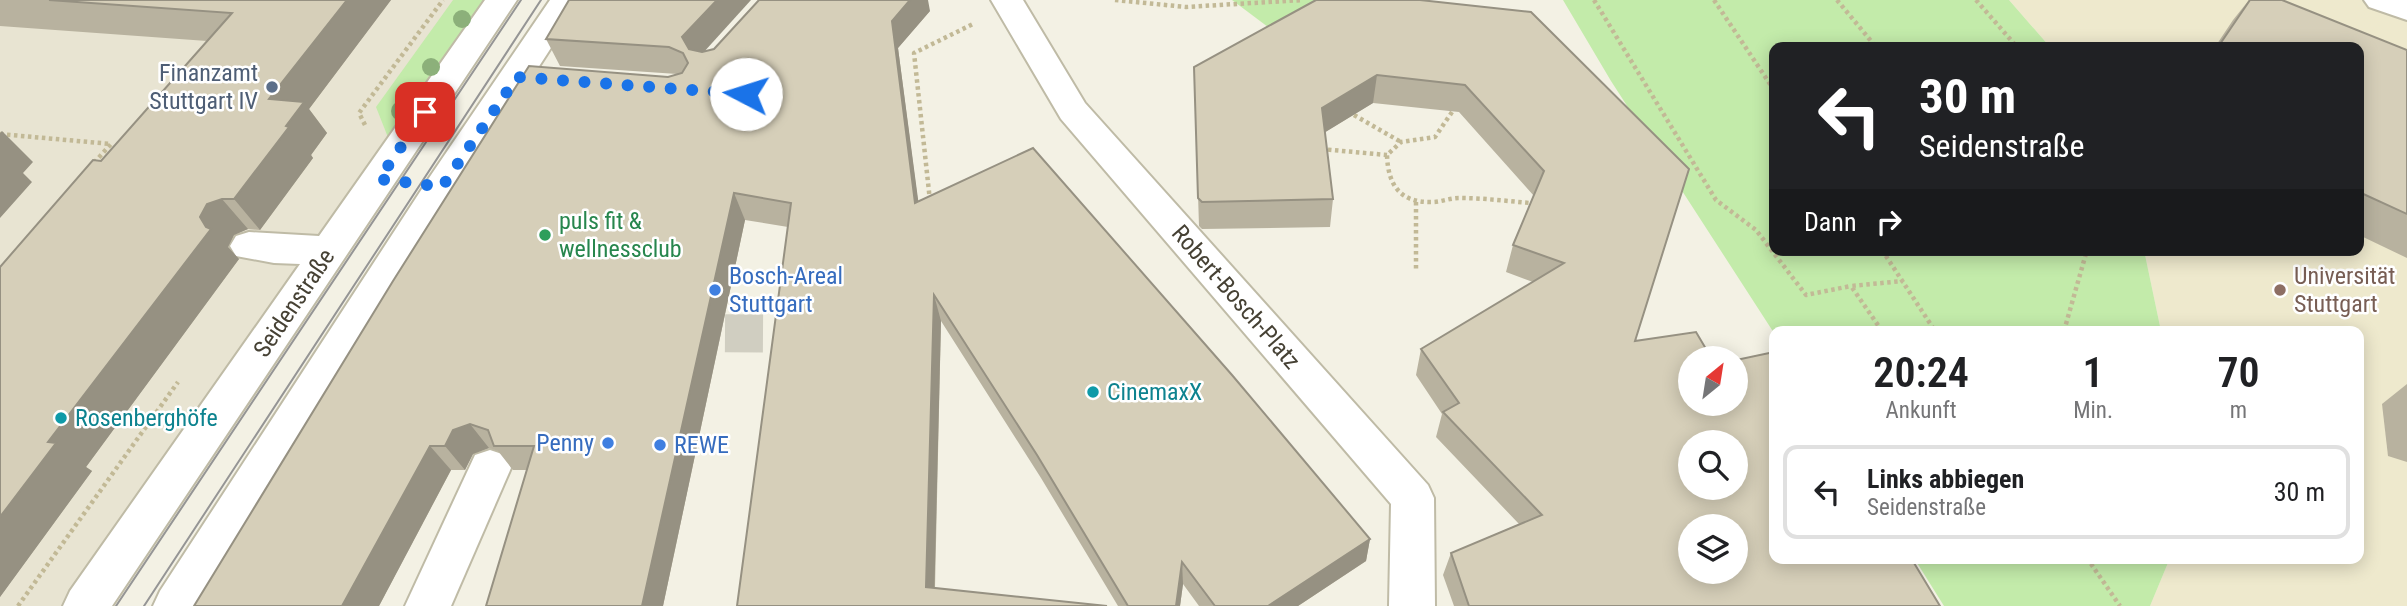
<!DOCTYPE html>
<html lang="de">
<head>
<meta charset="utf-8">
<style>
	body { margin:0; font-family:"Roboto Condensed",sans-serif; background:#f2f2f2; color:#202124; height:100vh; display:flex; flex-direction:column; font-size:26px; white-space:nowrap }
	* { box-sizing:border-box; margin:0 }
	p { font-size:23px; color:#757577 }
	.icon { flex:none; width:38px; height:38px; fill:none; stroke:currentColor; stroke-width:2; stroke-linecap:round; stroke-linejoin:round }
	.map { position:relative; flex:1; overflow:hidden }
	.side { position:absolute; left:1769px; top:326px; width:595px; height:238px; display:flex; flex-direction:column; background:#fff; border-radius:14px; box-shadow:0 4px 18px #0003 }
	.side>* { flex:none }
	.hud { position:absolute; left:1769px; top:42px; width:595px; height:214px; border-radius:14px; box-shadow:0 4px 18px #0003; background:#202124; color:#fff; overflow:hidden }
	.needle { width:46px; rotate:30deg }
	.fabs { position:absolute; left:1678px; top:346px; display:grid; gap:14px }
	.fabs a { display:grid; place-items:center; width:70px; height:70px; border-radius:50%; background:#fff; box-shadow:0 4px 18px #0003; font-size:35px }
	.pin { position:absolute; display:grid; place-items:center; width:60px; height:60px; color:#fff; margin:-30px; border-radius:14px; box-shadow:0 4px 10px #0006 }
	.me { position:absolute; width:77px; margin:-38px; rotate:275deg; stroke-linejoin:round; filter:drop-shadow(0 0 5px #0008) }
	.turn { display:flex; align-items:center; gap:24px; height:147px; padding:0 35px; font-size:32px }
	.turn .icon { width:91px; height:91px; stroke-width:2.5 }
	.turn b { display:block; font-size:49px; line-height:60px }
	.then { display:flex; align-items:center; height:66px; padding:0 35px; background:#0003; gap:14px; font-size:26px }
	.eta { display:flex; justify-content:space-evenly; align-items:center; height:119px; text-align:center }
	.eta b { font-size:42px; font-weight:600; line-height:49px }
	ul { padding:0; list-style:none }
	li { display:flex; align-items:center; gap:21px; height:94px; margin:0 14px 10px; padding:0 21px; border:4px solid #e0e0e0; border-radius:14px }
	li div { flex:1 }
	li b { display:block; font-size:26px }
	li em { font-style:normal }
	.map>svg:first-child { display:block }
	.residential { fill:#e8e4d2 }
	.education { fill:#eee9cd }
	.green { fill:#c3ebaa }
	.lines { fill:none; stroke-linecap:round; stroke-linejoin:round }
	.minor-tunnel { stroke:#d0cec1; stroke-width:38; stroke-dasharray:38 19; stroke-linecap:butt }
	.minor-casing { stroke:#bfbba6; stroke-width:4 }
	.path { stroke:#c2b996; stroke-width:4.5; stroke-dasharray:3.5 3.5; stroke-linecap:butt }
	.minor { fill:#fff; fill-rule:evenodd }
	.tram { stroke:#959595; stroke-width:2 }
	.tree { fill:#8cb07a }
	.wall { fill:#b8b29f }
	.shaded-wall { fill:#969182 }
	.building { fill:#d6cfb9; stroke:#969182; stroke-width:2; fill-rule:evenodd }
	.route { stroke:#1a73e8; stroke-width:12; stroke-dasharray:0 21.6 }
	.service-dot { fill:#5c6f8a; stroke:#fff; stroke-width:2.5 }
	.leisure-dot { fill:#2e9e5b; stroke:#fff; stroke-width:2.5 }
	.shop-dot { fill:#3f7fe0; stroke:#fff; stroke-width:2.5 }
	.education-dot { fill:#8d6e63; stroke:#fff; stroke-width:2.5 }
	.culture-dot { fill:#0f9aa8; stroke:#fff; stroke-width:2.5 }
	.labels { text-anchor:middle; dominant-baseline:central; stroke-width:5; stroke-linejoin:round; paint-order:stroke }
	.service-label { font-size:24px; fill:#4e5e75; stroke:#fff; text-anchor:end }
	.leisure-label { font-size:24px; fill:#27864d; stroke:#fff; text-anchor:start }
	.shop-label { font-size:24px; fill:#366cbe; stroke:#fff; text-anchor:start }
	.education-label { font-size:24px; fill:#785e54; stroke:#fff; text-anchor:start }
	.street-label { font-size:24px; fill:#464134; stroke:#fff }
	.culture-label { font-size:24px; fill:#0d838f; stroke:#fff; text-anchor:start }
</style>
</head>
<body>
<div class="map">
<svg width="2407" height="606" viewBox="0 0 2407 606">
	<rect width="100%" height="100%" fill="#f3f1e4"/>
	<polygon class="residential" points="0,0 494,0 70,606 0,606"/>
	<polygon class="education" points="2009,0 2407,0 2407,606 2150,606 2170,558 2359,558 2359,331 2161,331 2144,250 2359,250 2359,47 2050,47"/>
	<g class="green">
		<polygon points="453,0 494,0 391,145 376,107"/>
		<polygon points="1232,0 1410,0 1288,42"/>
		<polygon points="1563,0 2009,0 2050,47 1774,47 1774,250 2144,250 2161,331 1774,333 1611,81"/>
		<polygon points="1914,558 2170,558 2150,606 1944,606"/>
	</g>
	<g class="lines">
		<polyline class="minor-tunnel" points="668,333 825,334"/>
		<g class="minor-casing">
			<g id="minor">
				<polygon points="485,0 517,0 112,606 63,606 70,591 300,264 274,263 236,256 230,246 236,236 249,232 319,236"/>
				<polygon points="550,0 582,0 455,196 201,606 153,606 160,591 429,178"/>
				<polygon points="991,0 1023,0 1085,103 1428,485 1434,498 1435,606 1389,606 1391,504 1061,119"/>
				<polygon points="2364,0 2407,0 2407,20 2369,7"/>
				<polygon points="490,450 505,455 511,468 451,606 405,606 475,455"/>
			</g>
		</g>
		<g class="path">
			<polyline points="1115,0 1186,7 1303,0"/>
			<polyline points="1594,0 1716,200 1756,230 1806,295 1851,286"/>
			<polyline points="1714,0 1774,90"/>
			<polyline points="1837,0 1876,47"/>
			<polyline points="1976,0 2017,47"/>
			<path d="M1452 112 1435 137 1401 142 1387 155C1388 185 1400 203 1432 202 1441 202 1450 198 1459 198 1483 198 1507 201 1530 203"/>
			<polyline points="1354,115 1401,142"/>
			<polyline points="365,125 359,113 443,0"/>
			<polyline points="0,134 111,144 92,165"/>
			<polyline points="1321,149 1387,155"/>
			<polyline points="930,201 914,53 973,24"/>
			<polyline points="1416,202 1416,272"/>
			<polyline points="1882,250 1935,331"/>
			<polyline points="1882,331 1851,286 1903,281"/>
			<polyline points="2064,331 2087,250"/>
			<polyline points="2087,558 2120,606"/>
			<polyline points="18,606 178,382"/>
		</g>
		<use href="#minor" class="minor"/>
		<g class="tram">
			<polyline points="116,606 521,0"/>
			<polyline points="144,606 541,0"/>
		</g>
	</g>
	<g class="tree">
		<circle cx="462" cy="19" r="9"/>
		<circle cx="431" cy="67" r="9"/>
		<circle cx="401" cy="111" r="10"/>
	</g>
	<g class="wall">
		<polygon points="0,0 391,0 309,109 327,133 311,155 313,158 260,230 248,229 234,235 228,247 239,259 86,467 92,471 0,597 0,267 101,161 207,41 0,26"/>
		<polygon points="569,0 704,51 930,11 898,48 918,202 1370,539 1366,561 1298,606 1199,606 1183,584 1180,606 1118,606 1041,478 941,321 935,588 737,606 788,227 745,220 663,606 486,606 527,470 513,470 498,451 489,448 473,454 465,470 451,470 379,606 194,606 668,77 677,74 560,66 546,39"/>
		<polygon points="2249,0 2282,0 2407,50 2407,258 2359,235 2359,47 2215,47 2233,20"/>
		<polygon points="1531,12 1635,341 1690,359 1940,606 1454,606 1443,575 1451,553 1519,524 1436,437 1442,414 1416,375 1421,349 1533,282 1506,272 1513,245 1534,196 1459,112 1373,103 1325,132 1333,199 1330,227 1202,229 1199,226 1194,67"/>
		<polygon points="2407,384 2407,462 2388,456 2382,404"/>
	</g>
	<g class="shaded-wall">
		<polygon points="347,0 391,0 309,109 327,133 311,155 313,158 260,230 234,199 269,99"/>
		<polygon points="717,0 751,0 693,64 682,37"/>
		<polygon points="910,0 928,0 930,11 898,48 922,229 915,203 892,21"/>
		<polygon points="1377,75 1373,103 1319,136 1322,108"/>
		<polygon points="2,131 33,162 23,173 32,182 0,218 0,133"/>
		<polygon points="734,193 745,220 663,606 642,606"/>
		<polygon points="222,199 248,229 234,235 228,247 239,259 86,467 92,471 0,597 0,517 48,442 206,227 200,217 207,204"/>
		<polygon points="934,295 941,321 934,606 926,587"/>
		<polygon points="470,424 489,448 473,454 465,470 445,446 453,430"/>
		<polygon points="430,446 451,470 379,606 342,606"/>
		<polygon points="1370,539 1366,561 1298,606 1268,606"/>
		<polygon points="1182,562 1183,584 1180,606 1176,606"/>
	</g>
	<g class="building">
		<polygon points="49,0 347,0 269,99 304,102 286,126 289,127 234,199 222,199 207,204 200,217 206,227 211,229 48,442 56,443 0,517 0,267 93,160 101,161 232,13"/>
		<polygon points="569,0 717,0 682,37 689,49 702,52 714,49 759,0 910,0 892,21 915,203 1033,148 1232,375 1370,539 1268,606 1215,606 1182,562 1176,606 1128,606 1037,455 934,295 926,587 1107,606 737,606 791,203 734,193 642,606 486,606 534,446 494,446 488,430 470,424 453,430 445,446 430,446 342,606 194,606 393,281 529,66 668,77 682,73 688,63 683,53 669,47 546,39"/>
		<path d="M1316 0H1420L1531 12 1689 169 1635 341 1696 332 1712 359H1690V404H1736V360L1774 352V558H1911L1940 606H1469L1451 553 1542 515 1443 412 1459 403 1421 349 1564 263 1513 245 1544 171 1465 85 1377 75 1322 108 1333 199 1202 202 1198 198 1194 67ZM1690 443H1736V488H1690ZM1690 527H1736V572H1690Z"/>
		<polygon points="2250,0 2282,0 2407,50 2407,214 2359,192 2359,47 2218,47"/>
	</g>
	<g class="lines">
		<polyline class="route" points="425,112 379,179 442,187 517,77 746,94"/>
	</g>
	<circle class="service-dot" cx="272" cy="87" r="7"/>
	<circle class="leisure-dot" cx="545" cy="235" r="7"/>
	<g class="shop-dot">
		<circle cx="715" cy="290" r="7"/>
		<circle cx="608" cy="443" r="7"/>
		<circle cx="660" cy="445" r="7"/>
	</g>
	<circle class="education-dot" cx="2280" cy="290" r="7"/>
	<g class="culture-dot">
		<circle cx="1093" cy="392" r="7"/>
		<circle cx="61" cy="418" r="7"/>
	</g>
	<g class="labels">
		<g class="service-label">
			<text x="258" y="73">Finanzamt<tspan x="258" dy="28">Stuttgart IV</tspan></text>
		</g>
		<g class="leisure-label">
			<text x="559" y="221">puls fit &amp;<tspan x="559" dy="28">wellnessclub</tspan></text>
		</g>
		<g class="shop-label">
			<text x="729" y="276">Bosch-Areal<tspan x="729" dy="28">Stuttgart</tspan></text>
			<text x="594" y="443" text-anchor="end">Penny</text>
			<text x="674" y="445">REWE</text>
		</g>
		<g class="education-label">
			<text x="2294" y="276">Universität<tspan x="2294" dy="28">Stuttgart</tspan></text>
		</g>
		<g class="street-label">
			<text transform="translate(1236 297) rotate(49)">Robert-Bosch-Platz</text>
			<text transform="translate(294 303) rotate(-56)">Seidenstraße</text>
		</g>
		<g class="culture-label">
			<text x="1107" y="392">CinemaxX</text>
			<text x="75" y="418">Rosenberghöfe</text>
		</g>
	</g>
</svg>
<div class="fabs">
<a><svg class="needle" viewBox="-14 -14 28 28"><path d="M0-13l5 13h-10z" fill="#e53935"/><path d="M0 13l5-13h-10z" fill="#757577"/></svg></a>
<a><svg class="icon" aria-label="search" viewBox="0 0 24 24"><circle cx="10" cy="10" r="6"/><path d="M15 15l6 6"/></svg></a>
<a><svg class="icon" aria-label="layers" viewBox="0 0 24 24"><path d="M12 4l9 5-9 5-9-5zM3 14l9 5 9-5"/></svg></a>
</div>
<div class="pin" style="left:425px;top:112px;background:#d93025"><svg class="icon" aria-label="arrive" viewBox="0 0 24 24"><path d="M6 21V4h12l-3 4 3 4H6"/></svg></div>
<svg class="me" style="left:746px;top:94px" viewBox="-20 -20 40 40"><circle r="19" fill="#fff"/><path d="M0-13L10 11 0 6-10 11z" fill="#1a73e8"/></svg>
<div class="hud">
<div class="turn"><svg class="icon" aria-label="left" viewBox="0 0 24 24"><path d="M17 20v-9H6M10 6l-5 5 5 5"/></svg><div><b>30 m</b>Seidenstraße</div></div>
<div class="then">Dann<svg class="icon" aria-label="right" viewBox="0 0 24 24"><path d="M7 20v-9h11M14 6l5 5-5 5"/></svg></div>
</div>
<section class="side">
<div class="eta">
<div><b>20:24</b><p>Ankunft</p></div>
<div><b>1</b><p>Min.</p></div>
<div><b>70</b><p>m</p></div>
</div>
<ul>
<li><svg class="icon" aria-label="left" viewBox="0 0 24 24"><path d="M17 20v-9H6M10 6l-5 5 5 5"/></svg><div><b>Links abbiegen</b><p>Seidenstraße</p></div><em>30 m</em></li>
</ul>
</section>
</div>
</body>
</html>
